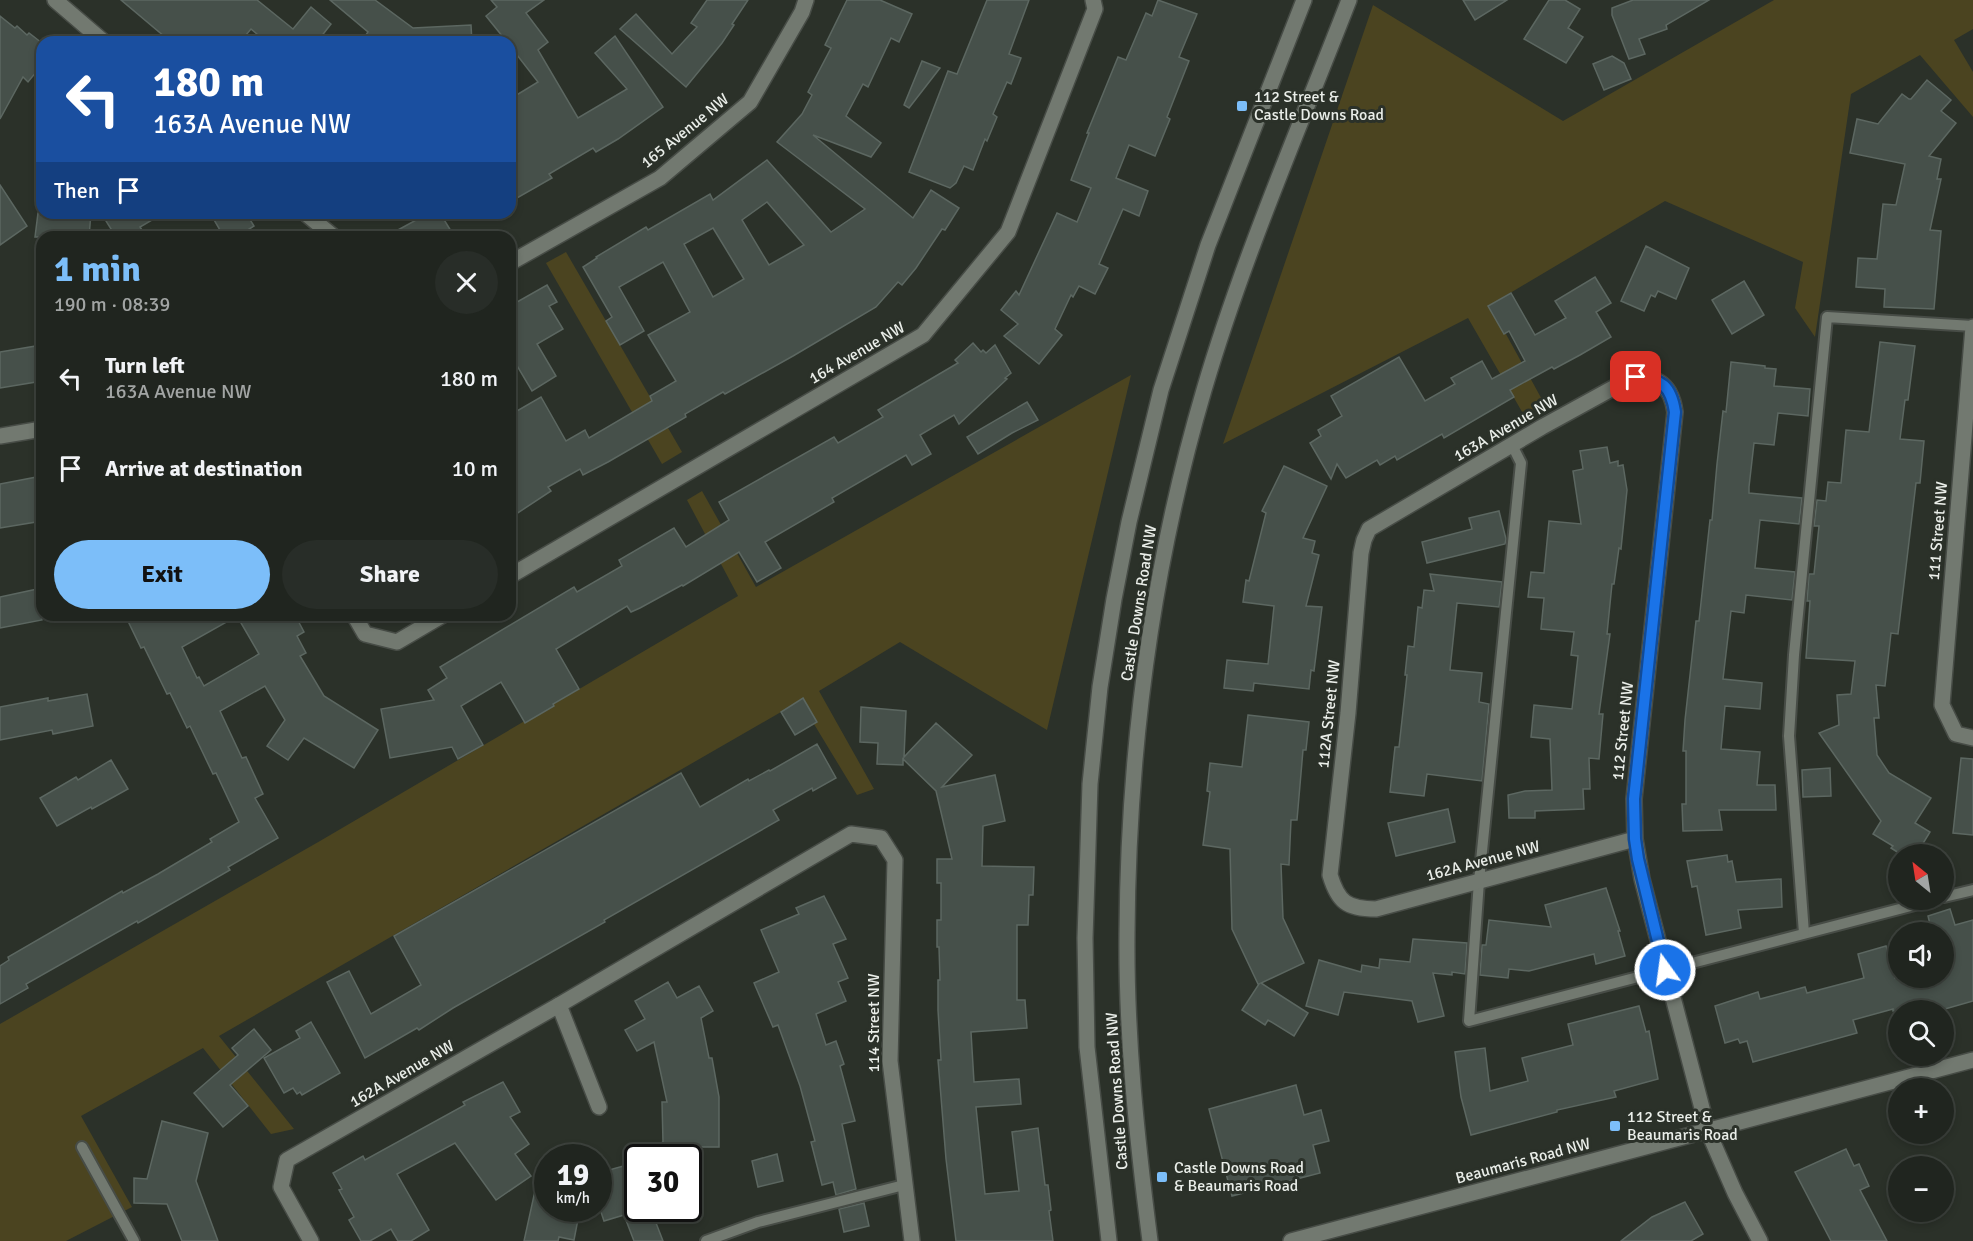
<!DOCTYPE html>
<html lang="en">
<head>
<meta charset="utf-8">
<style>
	body { margin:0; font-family:Signika,sans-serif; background:#282d28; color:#f1f3f6; height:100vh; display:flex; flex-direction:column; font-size:22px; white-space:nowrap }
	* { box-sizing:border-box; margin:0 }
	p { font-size:20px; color:#a2a5a4 }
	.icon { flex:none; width:33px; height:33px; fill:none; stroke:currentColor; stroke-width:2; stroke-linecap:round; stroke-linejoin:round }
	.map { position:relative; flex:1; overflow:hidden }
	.drawer { position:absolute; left:36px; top:231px; width:480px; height:390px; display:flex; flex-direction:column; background:#20251f; border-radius:18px; box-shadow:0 3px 9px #0003,0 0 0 2px #3d423d }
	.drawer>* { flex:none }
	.hud { position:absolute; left:36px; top:36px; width:480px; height:183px; border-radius:18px; box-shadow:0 3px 9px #0003,0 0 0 2px #3d423d; background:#1a4fa0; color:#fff; overflow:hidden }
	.needle { width:39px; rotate:330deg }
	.fabs { position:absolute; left:1888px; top:844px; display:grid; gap:12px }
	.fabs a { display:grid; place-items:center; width:66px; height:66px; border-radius:50%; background:#20251f; box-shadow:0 3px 9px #0003,0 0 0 2px #3d423d; font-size:30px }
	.speed { position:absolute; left:534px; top:1144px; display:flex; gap:12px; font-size:30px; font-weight:700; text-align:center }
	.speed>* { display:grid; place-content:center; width:78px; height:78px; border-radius:50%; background:#20251f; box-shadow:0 3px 9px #0003,0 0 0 2px #3d423d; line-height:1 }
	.speed small { font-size:15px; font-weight:400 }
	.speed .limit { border:3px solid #111; border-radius:9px; background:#fff; color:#111 }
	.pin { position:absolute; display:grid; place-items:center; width:51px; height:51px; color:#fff; margin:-26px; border-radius:12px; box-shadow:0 3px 9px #0006 }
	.me { position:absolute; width:66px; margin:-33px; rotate:346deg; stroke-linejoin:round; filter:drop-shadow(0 0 4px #0008) }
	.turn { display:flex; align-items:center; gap:21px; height:126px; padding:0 18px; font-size:27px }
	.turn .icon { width:78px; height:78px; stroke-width:2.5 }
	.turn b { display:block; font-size:42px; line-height:51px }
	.then { display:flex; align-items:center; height:57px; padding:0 18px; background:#0003; gap:12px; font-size:22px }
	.round { display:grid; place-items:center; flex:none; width:63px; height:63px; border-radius:32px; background:#282d28 }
	.summary { display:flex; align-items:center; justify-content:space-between; height:102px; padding:0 18px }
	h1 { font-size:36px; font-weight:700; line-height:45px; color:#7cbef9 }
	.cta { display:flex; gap:12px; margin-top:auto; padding:12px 18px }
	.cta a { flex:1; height:69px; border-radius:36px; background:#7cbef9; color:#111; font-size:24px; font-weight:700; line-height:69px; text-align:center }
	.cta a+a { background:#282d28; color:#f1f3f6 }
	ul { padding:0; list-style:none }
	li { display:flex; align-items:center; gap:18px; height:90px; padding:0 18px }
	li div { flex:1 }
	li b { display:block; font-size:22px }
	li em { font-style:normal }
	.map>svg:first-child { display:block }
	.green { fill:#4b4420 }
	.building { fill:#46504a; stroke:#5c6761; stroke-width:1.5; fill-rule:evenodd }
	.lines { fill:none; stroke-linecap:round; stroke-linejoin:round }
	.service-casing { stroke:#474c46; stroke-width:14 }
	.minor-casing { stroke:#474c46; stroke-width:18 }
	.tertiary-casing { stroke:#474c46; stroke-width:18 }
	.secondary-casing { stroke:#474c46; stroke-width:18 }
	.service { stroke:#727970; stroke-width:10 }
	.minor { stroke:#727970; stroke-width:15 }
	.tertiary { stroke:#727970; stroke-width:15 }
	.secondary { stroke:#727970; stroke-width:15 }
	.route-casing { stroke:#114b97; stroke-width:15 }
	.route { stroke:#1a73e8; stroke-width:10 }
	.poi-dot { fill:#7cbef9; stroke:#2b3129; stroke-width:2 }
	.labels { text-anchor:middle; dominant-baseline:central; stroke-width:6; stroke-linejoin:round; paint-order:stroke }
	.poi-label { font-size:16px; fill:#eaeee9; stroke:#2b3129; text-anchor:start }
	.street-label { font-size:16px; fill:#eaeee9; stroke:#2b3129 }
</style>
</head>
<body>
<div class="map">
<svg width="1973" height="1241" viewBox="0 0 1973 1241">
	<rect width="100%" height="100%" fill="#2b3129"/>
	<g class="green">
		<polygon points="1774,0 1973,0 1973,29 1954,40 1973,72 1973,117 1920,55 1851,94 1815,337 1795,308 1803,262 1665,201 1490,305 1545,405 1525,417 1468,318 1223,444 1373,5 1563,121"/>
		<polygon points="566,252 682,452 662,464 546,263"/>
		<polygon points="1131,375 1047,730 900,642 819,691 874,789 857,795 800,701 219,1036 294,1129 271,1134 203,1048 81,1116 132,1207 66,1241 0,1241 0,1024 320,841 738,596 687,500 702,491 756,587"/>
	</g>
	<g class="building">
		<polygon points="121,0 257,0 293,29 311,7 331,24 317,42 266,42 251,29 240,42 171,42"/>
		<polygon points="330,0 375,0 413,28 471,25 472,42 361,42 368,32"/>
		<polygon points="491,0 544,0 526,13 548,42 538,50 578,118 627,89 595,53 615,36 663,107 618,139 596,152 593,148 549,174 552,178 510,202 510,99 538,82 510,46 510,42 507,42 486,16 497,7"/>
		<polygon points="707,0 748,0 732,24 734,25 722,43 686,87 620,29 636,14 672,54 697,27 691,23"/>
		<path d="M847 0H880L912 14 899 42 891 38 868 87 863 84 846 116 881 143 871 157 813 135 913 218 931 190 959 208 945 230 942 229 916 268 902 285 898 282 876 307 793 356 725 394 723 392 685 414 686 417 608 462 583 475 580 469 548 487 551 491 510 518V415L541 397 566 441 585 430 589 438 652 401 650 396 676 381 648 335 690 312 663 262 619 287 644 331 620 345 606 321 612 317 583 267 597 258 596 257 646 227 648 230 710 194 713 200 767 160 831 232 865 209 777 142 802 114 812 95 808 92 831 48 825 45ZM767 202 804 245 769 265 742 220ZM713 228 744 279 713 297 684 244Z"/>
		<polygon points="987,0 1029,0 1009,54 1021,58 1011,84 1007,82 993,114 997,117 987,141 985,139 973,170 964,166 956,183 950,188 909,172 948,71 957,74"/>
		<polygon points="1158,0 1197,14 1179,57 1189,61 1167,117 1170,119 1155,156 1129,145 1116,178 1148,191 1139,216 1123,209 1099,264 1108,268 1095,294 1079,286 1073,297 1071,295 1055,329 1062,335 1039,364 1004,336 1018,324 1001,310 1016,291 1019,295 1057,213 1077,222 1091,188 1071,180 1089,133 1087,133 1118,57 1126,60 1146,13 1152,16"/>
		<polygon points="1463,0 1507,0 1475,20"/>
		<polygon points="1549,0 1565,0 1580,9 1568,28 1583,37 1566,63 1524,39"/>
		<polygon points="1633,0 1709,0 1666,25 1667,29 1639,39 1645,54 1629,59 1612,15 1612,8"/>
		<polygon points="0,16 15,28 17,26 27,35 29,33 42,43 42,65 28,82 23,77 0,119"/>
		<polygon points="1612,56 1624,63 1631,79 1604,90 1593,64"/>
		<polygon points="922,61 940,68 909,108 904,105"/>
		<polygon points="1927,80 1951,100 1941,111 1956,123 1929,156 1941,159 1937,179 1941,179 1930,230 1941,231 1934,309 1884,307 1885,289 1856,287 1858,258 1877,259 1883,204 1896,205 1905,164 1850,153 1857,119 1878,124 1902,94 1909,99 1911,99"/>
		<polygon points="0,185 27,226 0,245"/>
		<polygon points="38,213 91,213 89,237 35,237"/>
		<polygon points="101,213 164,213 140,227 142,230 130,237 116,237"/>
		<polygon points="210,213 246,213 254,226 237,237 224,237"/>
		<polygon points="429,213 440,213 451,231 440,237 385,237"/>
		<polygon points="1646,246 1689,268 1676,299 1658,291 1655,297 1651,295 1644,311 1621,301"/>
		<polygon points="1595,277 1611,303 1596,312 1611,337 1580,355 1554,369 1552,367 1510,390 1514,397 1444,438 1442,434 1397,460 1395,456 1380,465 1377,460 1346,478 1337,464 1331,479 1310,443 1321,436 1318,430 1342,416 1331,396 1399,357 1425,401 1455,384 1451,378 1482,361 1492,379 1525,361 1509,331 1504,334 1488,306 1511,293 1535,335 1566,318 1555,301"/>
		<polygon points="1744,281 1764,315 1732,334 1712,300"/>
		<polygon points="547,285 557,302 549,306 563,329 537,344 556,376 532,391 510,354 510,306"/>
		<polygon points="1880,342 1915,346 1908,400 1905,400 1900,439 1924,441 1920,483 1916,483 1898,634 1891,633 1885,686 1876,685 1879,718 1874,718 1877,755 1889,773 1931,798 1915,823 1930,832 1916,855 1902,855 1891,848 1893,846 1873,834 1881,821 1819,733 1839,725 1837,695 1851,694 1855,661 1806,658 1810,601 1807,601 1809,574 1814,574 1819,526 1814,526 1817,500 1826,501 1828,482 1841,483 1846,430 1869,432"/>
		<polygon points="973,343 981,352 983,350 986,353 995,345 1011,373 1005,378 1007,379 959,424 954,415 920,435 931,454 912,465 906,455 832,498 834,502 765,542 781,568 757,582 739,552 683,586 682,585 640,608 631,612 627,606 556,649 579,689 553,704 554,706 525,723 501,682 461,706 483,745 458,759 452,747 390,758 381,709 434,700 428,690 447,678 440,667 574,587 577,592 622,566 619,560 674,528 686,547 729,520 719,502 834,437 838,443 883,417 878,410 958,363 955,360"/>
		<polygon points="42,345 42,381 0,388 0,352"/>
		<polygon points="1731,362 1765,366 1765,368 1776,369 1774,386 1810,389 1808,416 1778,413 1774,445 1754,443 1749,487 1749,493 1802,498 1799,524 1760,520 1755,568 1795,572 1792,600 1746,595 1744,613 1731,611 1723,679 1762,683 1760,709 1725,706 1721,749 1760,752 1757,785 1775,785 1776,810 1719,810 1722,830 1683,831 1682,804 1686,804 1686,751 1683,751 1685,720 1696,621 1699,621 1710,520 1712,520 1717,464 1723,411 1726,412"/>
		<polygon points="1027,402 1038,420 1012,433 978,454 967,437"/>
		<polygon points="1607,447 1610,463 1618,461 1618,466 1623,465 1627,490 1621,549 1619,548 1614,584 1612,584 1607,634 1610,634 1599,714 1603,714 1599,759 1589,758 1590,789 1583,789 1584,809 1535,811 1535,818 1509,818 1508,795 1525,791 1552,790 1550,739 1531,737 1534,705 1572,709 1578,656 1571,655 1574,632 1541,629 1544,598 1528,597 1531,572 1544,573 1549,521 1581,524 1573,471 1583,469 1580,451"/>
		<polygon points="1284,466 1327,486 1303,538 1315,541 1312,553 1319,555 1306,606 1322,607 1314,671 1311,670 1309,689 1254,683 1253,691 1224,688 1227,660 1268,664 1274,606 1243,602 1246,580 1249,581 1266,513 1262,511"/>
		<polygon points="42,476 42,521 0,528 0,484"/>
		<polygon points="1499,511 1506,539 1505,544 1427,563 1422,542 1472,529 1469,518"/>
		<polygon points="1430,574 1502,582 1499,607 1457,603 1450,670 1482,673 1479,702 1489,704 1482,781 1427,774 1424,796 1390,792 1395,747 1399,747 1407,675 1405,675 1408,646 1414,647 1418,607 1422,608 1424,590 1434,591"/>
		<polygon points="42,588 42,620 0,628 0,597"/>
		<path d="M125 615H295L304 632 297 636 306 653 300 656 324 696 378 730 354 768 304 738 288 760 267 746 285 720 265 686 220 711 242 758 246 757 263 794 255 798 278 838 228 867 230 870 138 923 137 921 26 984 28 988 0 1004V966L9 960 8 957 122 891 123 893 158 874 212 842 210 839 239 822 216 773 213 774 190 726 187 728 170 693 167 694 144 647 141 648ZM237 616 259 654 204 686 199 677 197 678 182 647Z"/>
		<polygon points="87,694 93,726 53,734 52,730 0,740 0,707 48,698 48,701"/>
		<polygon points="803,698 817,722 795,735 781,712"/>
		<polygon points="861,707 906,711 904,757 936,723 972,755 942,787 995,775 1005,821 983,826 982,866 1034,867 1033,895 1029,895 1028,925 1017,925 1017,1000 1025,1000 1027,1028 971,1032 974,1082 1019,1079 1021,1104 976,1107 985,1194 1019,1191 1012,1132 1038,1128 1045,1185 1048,1185 1051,1210 1049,1211 1053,1241 956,1241 946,1159 938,1060 941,1060 938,1010 938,980 940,980 939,947 937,947 937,920 941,920 941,883 937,883 937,859 952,859 936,791 903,759 903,765 877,764 878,743 860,742"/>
		<polygon points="1248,715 1309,722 1306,750 1303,750 1297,820 1291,820 1289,865 1281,864 1283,918 1304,963 1261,983 1308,1013 1294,1036 1268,1020 1265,1025 1242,1010 1259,984 1258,984 1232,929 1230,849 1203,845 1210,792 1207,791 1210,763 1242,767"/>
		<polygon points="817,744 836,778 813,791 812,788 773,810 779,820 604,920 605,922 453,1008 419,1030 417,1028 365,1058 327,982 349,971 371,1014 421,985 394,936 681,773 700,807 748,779 749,781 769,770 770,771"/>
		<polygon points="1961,758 1973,759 1973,835 1953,833"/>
		<polygon points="111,760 128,789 92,809 91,807 57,826 40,798 76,777 78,780"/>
		<polygon points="1830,768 1831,796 1803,797 1802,770"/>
		<polygon points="1448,809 1455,842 1396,856 1388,823"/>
		<polygon points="1727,855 1728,862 1732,861 1736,882 1781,879 1782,907 1738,910 1741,928 1706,935 1697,886 1692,887 1687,861"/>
		<polygon points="1606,888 1620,931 1618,931 1625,956 1596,964 1594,954 1529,971 1509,969 1508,978 1480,975 1482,945 1486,945 1489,920 1551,927 1545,905"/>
		<polygon points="824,896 846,939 833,944 848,978 838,982 846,1001 816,1014 826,1045 836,1041 844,1064 840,1066 855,1121 842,1124 856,1189 836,1195 833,1182 822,1185 811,1142 815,1141 800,1086 778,1025 773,1027 754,983 779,972 761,930 799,914 796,908"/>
		<polygon points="1950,909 1955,925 1973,920 1973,1001 1938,1011 1893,1011 1893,1009 1853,1020 1857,1033 1753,1062 1747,1041 1740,1043 1738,1039 1725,1043 1715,1006 1758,992 1760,999 1805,987 1807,993 1864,978 1858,954 1886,946 1895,978 1944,978 1944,933 1932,933 1928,916"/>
		<polygon points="1413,939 1467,943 1465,974 1452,972 1452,975 1433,973 1444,1016 1418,1022 1412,1001 1344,992 1338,1015 1306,1006 1319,960 1361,972 1362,965 1379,968 1380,959 1410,962"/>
		<polygon points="668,982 677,998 699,986 713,1011 701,1018 709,1058 712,1058 719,1097 719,1147 680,1147 687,1158 638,1158 663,1142 662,1102 667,1102 654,1042 637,1051 625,1030 645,1019 635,1001"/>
		<polygon points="1639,1006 1646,1032 1649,1031 1658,1079 1614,1091 1616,1097 1557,1110 1557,1112 1471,1135 1461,1097 1455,1052 1485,1048 1490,1091 1528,1081 1522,1058 1573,1045 1568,1024"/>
		<polygon points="311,1022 340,1073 302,1095 300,1092 297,1094 293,1088 284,1093 264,1058 300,1038 296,1031"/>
		<polygon points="254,1029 271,1050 230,1085 248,1106 223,1127 194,1093 238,1055 232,1048"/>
		<polygon points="503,1082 520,1112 510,1117 529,1144 515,1154 531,1176 496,1200 455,1143 397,1174 429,1230 411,1241 398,1241 391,1229 370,1241 361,1241 349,1220 354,1217 339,1190 342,1189 333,1173 363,1156 365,1160 465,1105 463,1102"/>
		<polygon points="1296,1085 1304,1115 1321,1110 1329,1141 1313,1145 1320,1173 1232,1196 1209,1109"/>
		<polygon points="162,1121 208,1133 196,1181 218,1241 182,1241 167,1204 134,1203 134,1178 147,1179"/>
		<polygon points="1846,1149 1854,1166 1859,1164 1869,1186 1860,1190 1887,1241 1831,1241 1795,1172"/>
		<polygon points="777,1154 783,1181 758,1187 752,1161"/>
		<polygon points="638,1162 638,1215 651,1210 663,1241 634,1241 624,1215 604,1221 598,1203 598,1173"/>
		<polygon points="540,1168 548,1169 548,1209 580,1209 574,1240 559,1237 558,1241 524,1241"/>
		<polygon points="1685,1202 1703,1234 1691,1241 1621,1241 1652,1217"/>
		<polygon points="864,1203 869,1226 844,1232 839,1209"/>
	</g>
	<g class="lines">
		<g class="service-casing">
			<g id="service">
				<polyline points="1512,445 1521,463 1479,881 1469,1021 1934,900"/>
				<polyline points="1944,897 1973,890"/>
				<polyline points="1804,933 1789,736 1794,655 1827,317 1973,326"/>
				<polyline points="82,1147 134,1241"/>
				<polyline points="706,1241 758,1222 904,1185"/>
			</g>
		</g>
		<g class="minor-casing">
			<g id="minor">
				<polyline points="55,0 104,42"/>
				<polyline points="305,213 334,237"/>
				<polyline points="510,263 660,178 750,102 802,12 806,0"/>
				<polyline points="1973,327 1942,705 1956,734 1973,738"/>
				<polyline points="0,436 42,429"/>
				<polyline points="510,576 923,335 1008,232 1095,9 1093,0"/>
				<polyline points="354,615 365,634 397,642 443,615"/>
				<path d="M1635 839 1376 909C1347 909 1338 902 1330 875L1348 713 1361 553 1364 540 1369 529 1542 427 1624 382C1653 371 1671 383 1675 412L1634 799 1635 839 1642 879 1708 1131 1735 1193 1760 1241"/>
				<polyline points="559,1005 599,1107"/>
				<polyline points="311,1241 281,1187 287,1160 559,1005 851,834 881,838 895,860 890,1061 912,1241"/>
			</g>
		</g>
		<g class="tertiary-casing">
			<polyline id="tertiary" points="1291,1241 1973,1060"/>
		</g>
		<g class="secondary-casing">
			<g id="secondary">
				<polyline points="1109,1241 1087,1047 1085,938 1090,784 1100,687 1114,599 1129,522 1161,390 1208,245 1304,0"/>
				<path d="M1150 1241C1137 1140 1126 1037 1127 934 1128 750 1152 567 1204 390 1243 257 1299 129 1349 0"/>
			</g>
		</g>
		<use href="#service" class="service"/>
		<use href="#minor" class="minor"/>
		<use href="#tertiary" class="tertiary"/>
		<use href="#secondary" class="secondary"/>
	</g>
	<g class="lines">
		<g class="route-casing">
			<path id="route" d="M1636 377C1662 379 1671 386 1675 412L1634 799 1635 839 1638 859 1665 970"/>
		</g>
		<use href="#route" class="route"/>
	</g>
	<g class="poi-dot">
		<rect x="1236" y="100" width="12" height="12" rx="3"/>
		<rect x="1609" y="1120" width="12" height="12" rx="3"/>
		<rect x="1156" y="1171" width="12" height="12" rx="3"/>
	</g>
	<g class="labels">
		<g class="poi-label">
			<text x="1254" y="97">112 Street &amp;<tspan x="1254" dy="18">Castle Downs Road</tspan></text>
			<text x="1627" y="1117">112 Street &amp;<tspan x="1627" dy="18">Beaumaris Road</tspan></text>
			<text x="1174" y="1168">Castle Downs Road<tspan x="1174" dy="18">&amp; Beaumaris Road</tspan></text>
		</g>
		<g class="street-label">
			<text transform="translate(685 131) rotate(-39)">165 Avenue NW</text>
			<text transform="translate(857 353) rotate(-30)">164 Avenue NW</text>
			<text transform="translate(1506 428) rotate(-30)">163A Avenue NW</text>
			<text transform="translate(1938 531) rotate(-85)">111 Street NW</text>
			<text transform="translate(1139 603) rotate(-81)">Castle Downs Road NW</text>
			<text transform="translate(1329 714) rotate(-84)">112A Street NW</text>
			<text transform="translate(1623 731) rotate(-84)">112 Street NW</text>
			<text transform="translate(1483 861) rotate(-15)">162A Avenue NW</text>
			<text transform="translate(874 1023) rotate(-90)">114 Street NW</text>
			<text transform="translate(402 1074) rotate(-30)">162A Avenue NW</text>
			<text transform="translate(1117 1091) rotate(-94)">Castle Downs Road NW</text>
			<text transform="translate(1523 1161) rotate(-15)">Beaumaris Road NW</text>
		</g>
	</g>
</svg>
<div class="fabs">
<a><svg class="needle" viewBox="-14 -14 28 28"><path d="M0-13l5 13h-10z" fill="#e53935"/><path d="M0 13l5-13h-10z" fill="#a2a5a4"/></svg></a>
<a><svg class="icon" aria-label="sound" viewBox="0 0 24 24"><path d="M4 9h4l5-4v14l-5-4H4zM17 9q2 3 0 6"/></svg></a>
<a><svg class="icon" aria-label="search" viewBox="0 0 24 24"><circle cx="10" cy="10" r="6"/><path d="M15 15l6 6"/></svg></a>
<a>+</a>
<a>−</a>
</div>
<div class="speed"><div>19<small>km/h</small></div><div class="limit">30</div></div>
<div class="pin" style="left:1636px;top:377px;background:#d93025"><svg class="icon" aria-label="arrive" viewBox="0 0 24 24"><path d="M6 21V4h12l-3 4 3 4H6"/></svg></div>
<svg class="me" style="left:1665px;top:970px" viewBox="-20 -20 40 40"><circle r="17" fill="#1a73e8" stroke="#fff" stroke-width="3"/><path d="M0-11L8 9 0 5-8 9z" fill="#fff"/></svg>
<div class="hud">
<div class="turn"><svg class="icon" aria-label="left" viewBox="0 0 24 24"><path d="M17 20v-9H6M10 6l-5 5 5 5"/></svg><div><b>180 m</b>163A Avenue NW</div></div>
<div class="then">Then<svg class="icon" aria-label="arrive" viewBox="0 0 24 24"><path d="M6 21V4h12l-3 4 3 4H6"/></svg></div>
</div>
<section class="drawer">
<div class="summary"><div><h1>1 min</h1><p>190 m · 08:39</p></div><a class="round"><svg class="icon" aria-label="close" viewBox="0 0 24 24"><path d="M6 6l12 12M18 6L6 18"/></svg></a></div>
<ul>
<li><svg class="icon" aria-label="left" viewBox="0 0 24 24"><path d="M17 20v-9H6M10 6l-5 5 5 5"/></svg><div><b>Turn left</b><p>163A Avenue NW</p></div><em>180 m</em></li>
<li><svg class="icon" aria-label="arrive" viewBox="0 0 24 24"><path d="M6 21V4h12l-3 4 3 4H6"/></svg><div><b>Arrive at destination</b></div><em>10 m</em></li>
</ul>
<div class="cta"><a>Exit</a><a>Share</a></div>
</section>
</div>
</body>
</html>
